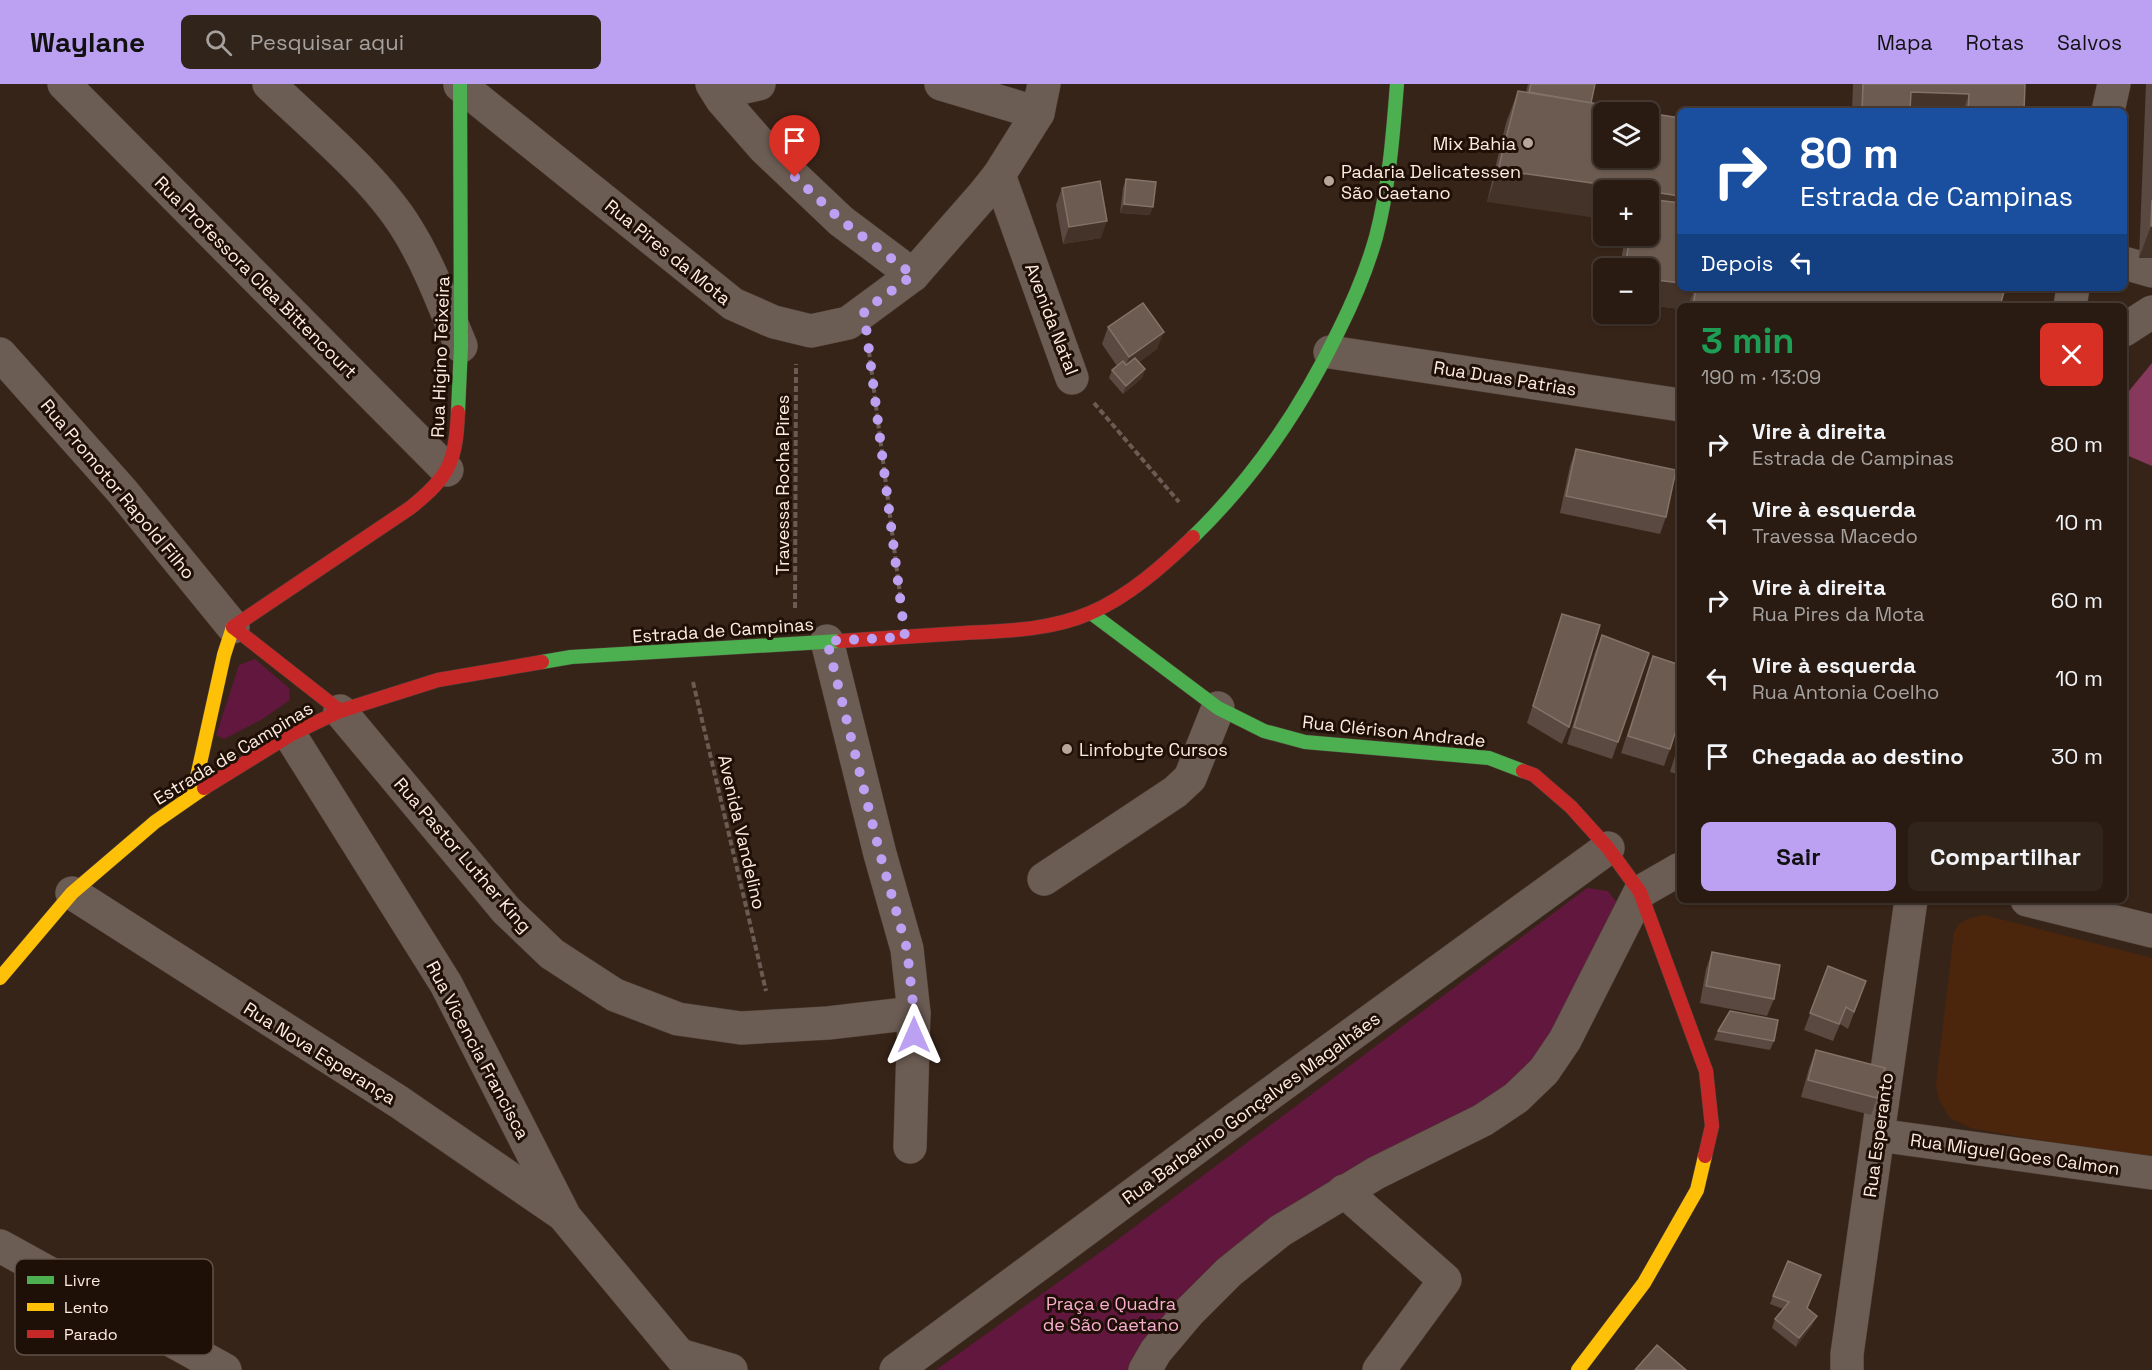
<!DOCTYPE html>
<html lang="pt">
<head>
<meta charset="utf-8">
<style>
	body { margin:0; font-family:"Space Grotesk",sans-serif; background:#31241b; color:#f1f3f6; height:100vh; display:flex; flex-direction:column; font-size:22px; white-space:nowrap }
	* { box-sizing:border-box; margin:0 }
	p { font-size:20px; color:#a5a19f }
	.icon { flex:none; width:33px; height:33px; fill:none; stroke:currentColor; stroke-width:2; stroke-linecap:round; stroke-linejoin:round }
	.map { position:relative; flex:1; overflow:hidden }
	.sheet { position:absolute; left:1677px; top:219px; width:450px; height:600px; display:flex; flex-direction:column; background:#291b12; border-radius:9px; box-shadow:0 2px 4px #0004,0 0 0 2px #453932 }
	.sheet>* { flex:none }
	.top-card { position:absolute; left:1677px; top:24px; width:450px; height:183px; border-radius:9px; box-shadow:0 2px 4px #0004,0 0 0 2px #453932; background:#1a4fa0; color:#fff; overflow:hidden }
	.controls { position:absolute; left:1593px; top:18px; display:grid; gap:12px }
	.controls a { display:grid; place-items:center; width:66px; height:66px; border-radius:9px; background:#291b12; box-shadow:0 2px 4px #0004,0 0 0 2px #453932; font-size:30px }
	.pin { position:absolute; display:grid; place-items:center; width:51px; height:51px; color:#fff; margin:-62px -26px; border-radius:50% 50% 50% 0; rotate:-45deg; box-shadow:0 0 6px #0007 }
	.pin .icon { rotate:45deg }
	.me { position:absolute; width:66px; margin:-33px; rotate:0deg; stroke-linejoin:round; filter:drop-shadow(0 0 4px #0008) }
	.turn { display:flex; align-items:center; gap:21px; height:126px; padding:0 24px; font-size:27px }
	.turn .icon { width:78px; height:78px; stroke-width:2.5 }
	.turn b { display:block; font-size:42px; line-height:51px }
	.then { display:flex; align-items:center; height:57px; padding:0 24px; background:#0003; gap:12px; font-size:22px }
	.round { display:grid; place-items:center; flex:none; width:63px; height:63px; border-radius:9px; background:#31241b }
	.summary { display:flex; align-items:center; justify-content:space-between; height:102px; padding:0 24px }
	h1 { font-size:36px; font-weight:700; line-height:45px; color:#1e9e55 }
	.button { display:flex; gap:12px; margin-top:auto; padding:12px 24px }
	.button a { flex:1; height:69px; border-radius:9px; background:#bca0f2; color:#111; font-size:24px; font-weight:700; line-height:69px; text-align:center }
	.button a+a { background:#31241b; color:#f1f3f6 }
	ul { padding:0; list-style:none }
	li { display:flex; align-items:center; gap:18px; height:78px; padding:0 24px }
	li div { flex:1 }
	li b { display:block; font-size:22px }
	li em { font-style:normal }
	header { display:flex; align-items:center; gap:36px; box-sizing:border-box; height:84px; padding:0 30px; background:#bca0f2; color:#111 }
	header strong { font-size:28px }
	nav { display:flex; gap:33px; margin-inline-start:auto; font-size:21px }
	.search { width:420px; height:54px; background:#31241b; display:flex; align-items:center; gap:15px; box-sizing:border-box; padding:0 21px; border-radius:9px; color:#a5a19f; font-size:22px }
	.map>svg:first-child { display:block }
	.built { fill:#4c260c }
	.green { fill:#62173e }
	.forest { fill:#86385d }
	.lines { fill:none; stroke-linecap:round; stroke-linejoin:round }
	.street-casing { stroke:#4d3f36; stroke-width:34 }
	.fast-casing { stroke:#4d3f36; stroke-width:15 }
	.slow-casing { stroke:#4d3f36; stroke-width:15 }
	.jam-casing { stroke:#4d3f36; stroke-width:15 }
	.path { stroke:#6a5c54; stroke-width:4; stroke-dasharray:6 3; stroke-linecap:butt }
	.street { stroke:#6c5d54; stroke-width:33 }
	.fast { stroke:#4caf50; stroke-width:14 }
	.slow { stroke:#ffc107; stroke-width:14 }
	.jam { stroke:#c62828; stroke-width:14 }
	.wall { fill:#594940 }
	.shaded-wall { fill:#443329 }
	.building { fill:#6b5b51; stroke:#827268; stroke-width:1.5 }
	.route { stroke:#bca0f2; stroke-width:10; stroke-dasharray:0 18 }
	.poi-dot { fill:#b9a69b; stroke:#1f1007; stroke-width:2 }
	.labels { text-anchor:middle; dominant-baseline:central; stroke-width:6; stroke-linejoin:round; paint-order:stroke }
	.poi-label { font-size:18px; fill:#ffece1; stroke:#1f1007; text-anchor:start }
	.street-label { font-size:18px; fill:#ffece1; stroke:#1f1007 }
	.park-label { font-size:18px; fill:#f8aecf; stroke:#1f1007 }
	.key { fill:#1f1007; stroke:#625248; stroke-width:1.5 }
	.key-label { font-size:16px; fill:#ffece1 }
</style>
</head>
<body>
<header>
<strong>Waylane</strong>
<div class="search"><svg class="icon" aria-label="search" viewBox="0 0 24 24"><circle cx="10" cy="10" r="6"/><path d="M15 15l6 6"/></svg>Pesquisar aqui</div>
<nav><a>Mapa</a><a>Rotas</a><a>Salvos</a></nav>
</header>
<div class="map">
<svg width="2152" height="1286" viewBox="0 0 2152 1286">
	<rect width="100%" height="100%" fill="#372418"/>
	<polygon class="built" points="1984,831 2152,874 2152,1076 1971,1044 1950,1034 1939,1016 1936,1001 1954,848 1959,840 1970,834"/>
	<g class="green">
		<polygon points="255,575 289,604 290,616 261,636 224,655 216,651 239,581"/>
		<polygon points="1587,804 1608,807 1618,820 1534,985 1234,1172 1142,1286 936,1286 1113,1159"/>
	</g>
	<polygon class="forest" points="2152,279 2152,382 2124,370 2124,313"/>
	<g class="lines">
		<g class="street-casing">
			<g id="street">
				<polyline points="64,0 447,386"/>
				<path d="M269 0C313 42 376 94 407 145 430 182 444 222 461 262"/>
				<polyline points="712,0 722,16 764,64 841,137 913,191"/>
				<polyline points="941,0 1038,29"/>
				<polyline points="460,1 733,220 774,238 811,247 848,239 913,191 983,111 999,91 1038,29 1044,0"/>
				<polyline points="718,9 759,0"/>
				<polyline points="2108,27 2114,0"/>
				<polyline points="999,91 1072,294"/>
				<polyline points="2124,179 2152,187"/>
				<polyline points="2070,222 2073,204"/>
				<polyline points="2124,246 2152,228"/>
				<polyline points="1330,268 1680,321"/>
				<polyline points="0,270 122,407 233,543"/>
				<polyline points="827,557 880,770 907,865 914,929 910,1063"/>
				<polyline points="340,627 506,826 552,870 615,911 678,935 741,944 828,939 914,929"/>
				<polyline points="290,651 446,900 565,1133 692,1286"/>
				<polyline points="1044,795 1175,708 1190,694 1218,624"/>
				<polyline points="72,809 399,1018 562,1130"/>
				<polyline points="2027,816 2152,847"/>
				<polyline points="1878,1051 2152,1089"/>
				<polyline points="1344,1107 1445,1196 1379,1286"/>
				<polyline points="0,1162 225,1286"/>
				<polyline points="680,1271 731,1286"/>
				<polyline points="896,1286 1238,1033 1608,764"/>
				<polyline points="1145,1286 1156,1267 1189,1228 1229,1188 1280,1147 1376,1089 1483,1036 1516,1014 1544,987 1565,956 1640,808 1680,785"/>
				<polyline points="1847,1286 1847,1270 1911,816"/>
			</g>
		</g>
		<g class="fast-casing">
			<g id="fast">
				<polyline points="458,328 461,262 460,0"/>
				<path d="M1193 453C1255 393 1302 323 1339 246 1354 216 1367 185 1376 153 1389 103 1393 51 1397 0"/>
				<polyline points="1091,529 1218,624 1264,647 1305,658 1489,674 1523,687"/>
				<polyline points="542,578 571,573 840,557"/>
			</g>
		</g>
		<g class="slow-casing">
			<g id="slow">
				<polyline points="193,711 224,571 233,543"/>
				<polyline points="0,894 72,809 155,738 204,704"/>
				<polyline points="1578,1286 1644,1199 1697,1106 1705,1072"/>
			</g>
		</g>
		<g class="jam-casing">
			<g id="jam">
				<path d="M233 543 410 424C449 393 456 378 458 328"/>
				<polyline points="233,543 340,627"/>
				<path d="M840 557C881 554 922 552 964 549 1006 547 1051 546 1090 529 1128 513 1164 481 1193 453"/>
				<polyline points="1523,687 1534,691 1571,723 1608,764 1640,808 1706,987 1712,1042 1705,1072"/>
				<polyline points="204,704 290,651 340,627 438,596 542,578"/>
			</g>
		</g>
		<g class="path">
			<polyline points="869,267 901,518"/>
			<polyline points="1094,319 1179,418"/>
			<polyline points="795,524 796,280"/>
			<polyline points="693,598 766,907"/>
		</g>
		<use href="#street" class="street"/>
		<use href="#fast" class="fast"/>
		<use href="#slow" class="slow"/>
		<use href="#jam" class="jam"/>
	</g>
	<g class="wall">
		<polygon points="1528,0 1595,0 1591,19 1648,74 1680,204 2005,204 2000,222 1680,222 1680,225 1648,221 1648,184 1620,184 1625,152 1648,152 1648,106 1487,118 1506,39 1518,7 1526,8"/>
		<polygon points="1853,0 2025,0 2024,27 1852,27"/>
		<polygon points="2146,0 2152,0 2152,174 2139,174"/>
		<polygon points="1126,95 1150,131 1120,129 1123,104"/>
		<polygon points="1062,104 1101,154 1063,160 1056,121"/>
		<polygon points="1108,243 1157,265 1139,278 1145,285 1142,294 1123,310 1109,294 1112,286 1117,282 1102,260"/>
		<polygon points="1680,261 1680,288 1675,288"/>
		<polygon points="1576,365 1666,433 1660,450 1560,429 1570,382"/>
		<polygon points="1562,530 1569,643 1562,660 1527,639"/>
		<polygon points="1602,551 1649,569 1612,675 1567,660 1595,568"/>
		<polygon points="1680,569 1670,665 1664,682 1621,669 1653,572 1676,579"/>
		<polygon points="1680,655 1680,691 1670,688"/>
		<polygon points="1712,868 1774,915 1767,932 1700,919 1706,885"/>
		<polygon points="1828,882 1866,897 1848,945 1840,940 1833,957 1804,946"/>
		<polygon points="1718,947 1774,957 1770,966 1714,956"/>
		<polygon points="1816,966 1877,1014 1871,1031 1801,1013 1809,984"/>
		<polygon points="1818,1200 1807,1225 1813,1240 1796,1263 1772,1244 1775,1235 1783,1225 1770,1220 1773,1212"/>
	</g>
	<g class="shaded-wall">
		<polygon points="1911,8 1969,10 1963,27 1904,27"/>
		<polygon points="1498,86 1642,106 1604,106 1604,135 1487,118"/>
		<polygon points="1648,107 1680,112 1680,146 1648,141"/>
		<polygon points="1124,120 1153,123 1150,131 1120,129"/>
		<polygon points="1107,137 1101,154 1063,160 1069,143"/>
		<polygon points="2151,142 2152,142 2152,174 2139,174"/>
		<polygon points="1648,195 1680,199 1680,204 1695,204 1688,222 1680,222 1680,225 1648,221"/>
		<polygon points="1164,248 1157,265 1123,290 1129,273"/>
		<polygon points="1680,274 1680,288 1675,288"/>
		<polygon points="1145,285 1142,294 1123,310 1126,302"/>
		<polygon points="1817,1232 1813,1240 1796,1263 1799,1254"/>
	</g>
	<g class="building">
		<polygon points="1531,0 1595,0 1591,19 1529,8"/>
		<polygon points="1863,0 2025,0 2024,27 1968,27 1969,10 1911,8 1910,27 1862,27"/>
		<polygon points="1518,7 1648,28 1604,28 1604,74 1648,74 1648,29 1680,34 1680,112 1648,107 1648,106 1642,106 1498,86"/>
		<polygon points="1126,95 1156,98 1153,123 1124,120"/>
		<polygon points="1100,97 1107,137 1069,143 1062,104"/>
		<polygon points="1648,115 1680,119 1680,199 1648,195 1648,184 1625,184 1630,152 1648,152"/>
		<polygon points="2152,116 2152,142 2151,142"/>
		<polygon points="1696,204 2005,204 2000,222 1693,222"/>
		<polygon points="1143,219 1164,248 1129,273 1108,243"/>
		<polygon points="1135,274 1145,285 1126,302 1112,286 1123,277 1126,281"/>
		<polygon points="1576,365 1676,386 1666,433 1566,412"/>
		<polygon points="1562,530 1600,541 1569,643 1533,622"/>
		<polygon points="1602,551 1649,569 1618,658 1574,643"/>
		<polygon points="1680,570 1680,634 1670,665 1628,652 1653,572 1677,580"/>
		<polygon points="1680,659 1680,672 1676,671"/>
		<polygon points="1712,868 1780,881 1774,915 1706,902"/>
		<polygon points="1828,882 1866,897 1854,928 1846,923 1839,940 1810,929"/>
		<polygon points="1730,927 1778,936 1774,957 1718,947"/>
		<polygon points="1816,966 1885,984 1877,1014 1808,996"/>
		<polygon points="1788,1177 1821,1191 1807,1224 1817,1232 1799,1254 1775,1235 1789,1218 1773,1212"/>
		<polygon points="1657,1261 1686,1286 1635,1286"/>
	</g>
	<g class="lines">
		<polyline class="route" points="795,93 841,136 913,191 864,227 905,553 827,557 880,770 907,865 914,929 914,951"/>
	</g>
	<g class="poi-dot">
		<circle cx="1528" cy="59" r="6"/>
		<circle cx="1329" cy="97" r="6"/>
		<circle cx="1067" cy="665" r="6"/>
	</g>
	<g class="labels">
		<g class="poi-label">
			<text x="1516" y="59" text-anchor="end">Mix Bahia</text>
			<text x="1341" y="87">Padaria Delicatessen<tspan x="1341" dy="21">São Caetano</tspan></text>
			<text x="1079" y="665">Linfobyte Cursos</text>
		</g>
		<g class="street-label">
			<text transform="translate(668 168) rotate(39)">Rua Pires da Mota</text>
			<text transform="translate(256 193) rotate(45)">Rua Professora Clea Bittencourt</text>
			<text transform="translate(1052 235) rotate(69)">Avenida Natal</text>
			<text transform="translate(440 273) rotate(-88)">Rua Higino Teixeira</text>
			<text transform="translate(1505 294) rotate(9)">Rua Duas Patrias</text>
			<text transform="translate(782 401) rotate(-90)">Travessa Rocha Pires</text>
			<text transform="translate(118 405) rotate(50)">Rua Promotor Rapold Filho</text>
			<text transform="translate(723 546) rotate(-4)">Estrada de Campinas</text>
			<text transform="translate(1394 647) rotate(6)">Rua Clérison Andrade</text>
			<text transform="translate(233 669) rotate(-31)">Estrada de Campinas</text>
			<text transform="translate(742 748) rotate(77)">Avenida Vandelino</text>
			<text transform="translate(463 771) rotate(49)">Rua Pastor Luther King</text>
			<text transform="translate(478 966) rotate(62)">Rua Vicencia Francisca</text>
			<text transform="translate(320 969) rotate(32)">Rua Nova Esperança</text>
			<text transform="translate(1251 1024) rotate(-36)">Rua Barbarino Gonçalves Magalhães</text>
			<text transform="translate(1878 1051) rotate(-82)">Rua Esperanto</text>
			<text transform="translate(2015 1070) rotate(8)">Rua Miguel Goes Calmon</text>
		</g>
		<g class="park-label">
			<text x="1111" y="1219">Praça e Quadra<tspan x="1111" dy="21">de São Caetano</tspan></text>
		</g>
	</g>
	<rect x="15" y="1175" width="198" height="96" rx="9" class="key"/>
	<rect x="27" y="1192" width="27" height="8" fill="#4caf50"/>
	<rect x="27" y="1219" width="27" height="8" fill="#ffc107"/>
	<rect x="27" y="1246" width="27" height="8" fill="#c62828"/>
	<g class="key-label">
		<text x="64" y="1202">Livre</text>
		<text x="64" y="1229">Lento</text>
		<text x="64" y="1256">Parado</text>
	</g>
</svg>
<div class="controls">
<a><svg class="icon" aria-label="layers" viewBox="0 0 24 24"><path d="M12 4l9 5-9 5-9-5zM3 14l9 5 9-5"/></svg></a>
<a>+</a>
<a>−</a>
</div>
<div class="pin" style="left:795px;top:93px;background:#d93025"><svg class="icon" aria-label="arrive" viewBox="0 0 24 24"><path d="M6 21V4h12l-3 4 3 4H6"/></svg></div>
<svg class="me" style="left:914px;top:951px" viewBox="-20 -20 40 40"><path d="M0-17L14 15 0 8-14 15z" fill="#bca0f2" stroke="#fff" stroke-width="4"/></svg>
<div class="top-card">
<div class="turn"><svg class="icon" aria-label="right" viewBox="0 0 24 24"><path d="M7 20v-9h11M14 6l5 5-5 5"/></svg><div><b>80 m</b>Estrada de Campinas</div></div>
<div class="then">Depois<svg class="icon" aria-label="left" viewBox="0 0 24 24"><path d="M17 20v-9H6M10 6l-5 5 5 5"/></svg></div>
</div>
<section class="sheet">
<div class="summary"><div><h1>3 min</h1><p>190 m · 13:09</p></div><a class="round" style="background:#d93025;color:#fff"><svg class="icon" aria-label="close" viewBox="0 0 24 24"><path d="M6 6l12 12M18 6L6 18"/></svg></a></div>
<ul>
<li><svg class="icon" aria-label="right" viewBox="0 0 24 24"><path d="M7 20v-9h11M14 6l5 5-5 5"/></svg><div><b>Vire à direita</b><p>Estrada de Campinas</p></div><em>80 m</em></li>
<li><svg class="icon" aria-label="left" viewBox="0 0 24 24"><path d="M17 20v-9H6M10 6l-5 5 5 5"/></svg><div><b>Vire à esquerda</b><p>Travessa Macedo</p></div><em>10 m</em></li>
<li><svg class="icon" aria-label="right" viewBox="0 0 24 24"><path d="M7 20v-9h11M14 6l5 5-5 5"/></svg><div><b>Vire à direita</b><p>Rua Pires da Mota</p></div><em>60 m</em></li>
<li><svg class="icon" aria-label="left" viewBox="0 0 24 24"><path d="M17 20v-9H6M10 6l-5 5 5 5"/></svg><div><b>Vire à esquerda</b><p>Rua Antonia Coelho</p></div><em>10 m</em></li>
<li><svg class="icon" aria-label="arrive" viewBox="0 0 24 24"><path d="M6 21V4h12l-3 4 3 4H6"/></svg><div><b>Chegada ao destino</b></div><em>30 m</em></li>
</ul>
<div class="button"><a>Sair</a><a>Compartilhar</a></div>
</section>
</div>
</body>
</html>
